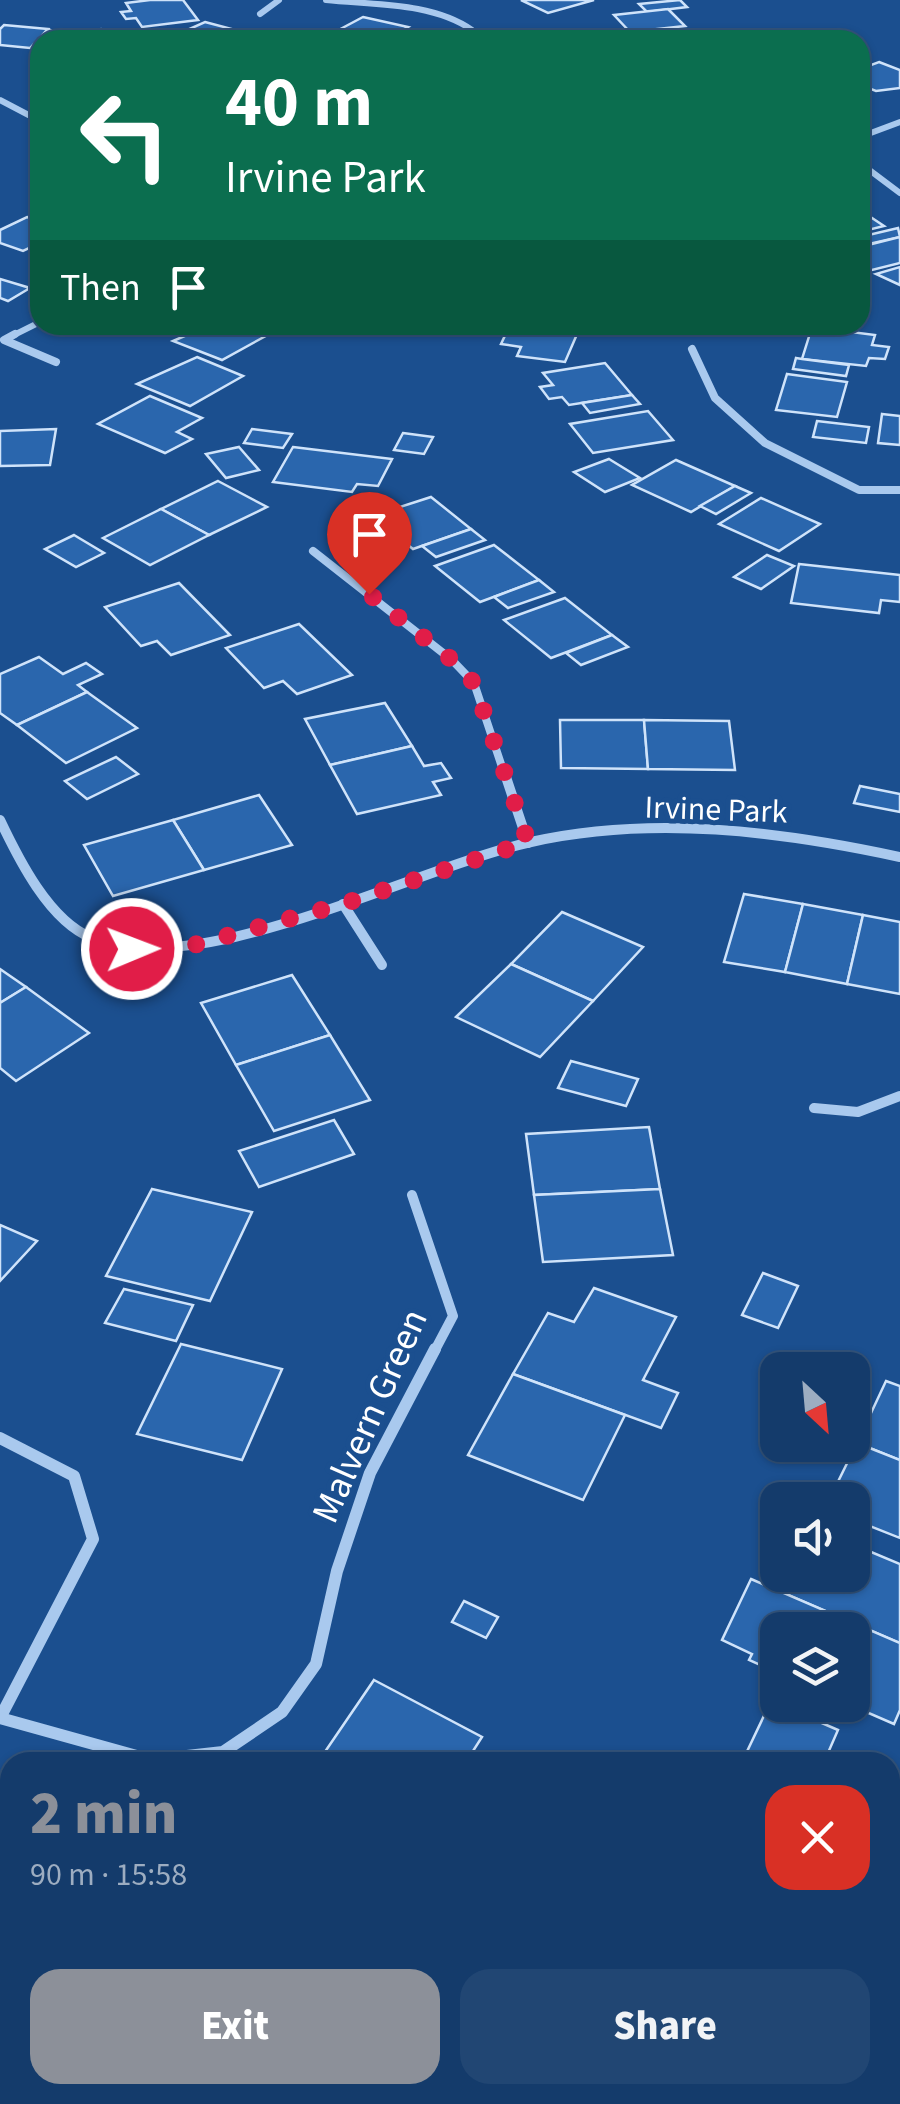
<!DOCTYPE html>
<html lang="en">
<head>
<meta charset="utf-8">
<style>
	body { margin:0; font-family:"Source Sans 3",sans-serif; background:#214673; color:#f1f3f6; height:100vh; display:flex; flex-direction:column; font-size:38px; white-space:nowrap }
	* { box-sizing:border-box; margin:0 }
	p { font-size:32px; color:#9dadc1 }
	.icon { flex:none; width:55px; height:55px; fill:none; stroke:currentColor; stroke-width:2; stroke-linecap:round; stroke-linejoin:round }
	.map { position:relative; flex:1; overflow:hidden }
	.side { position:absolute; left:0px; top:1752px; width:900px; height:352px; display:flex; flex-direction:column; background:#143b6b; border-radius:30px 30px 0 0; box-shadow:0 2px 8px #0004,0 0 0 2px #33557e }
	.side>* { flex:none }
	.banner { position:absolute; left:30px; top:30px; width:840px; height:305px; border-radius:30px; box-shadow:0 2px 8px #0004,0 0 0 2px #33557e; background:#0b6e4f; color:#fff; overflow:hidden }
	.needle { width:65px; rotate:154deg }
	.controls { position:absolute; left:760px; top:1352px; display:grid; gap:20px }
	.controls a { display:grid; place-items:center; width:110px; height:110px; border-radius:20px; background:#143b6b; box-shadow:0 2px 8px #0004,0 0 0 2px #33557e; font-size:50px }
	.pin { position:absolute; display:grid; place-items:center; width:85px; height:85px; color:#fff; margin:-102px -42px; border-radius:50% 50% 50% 0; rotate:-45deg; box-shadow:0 0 10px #0007 }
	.pin .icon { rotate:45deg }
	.me { position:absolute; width:110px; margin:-55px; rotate:89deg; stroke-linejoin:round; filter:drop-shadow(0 0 8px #0008) }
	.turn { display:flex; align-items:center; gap:35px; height:210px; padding:0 30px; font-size:45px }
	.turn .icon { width:130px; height:130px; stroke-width:2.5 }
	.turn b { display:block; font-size:70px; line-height:85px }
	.then { display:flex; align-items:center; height:95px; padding:0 30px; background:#0003; gap:20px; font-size:38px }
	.round { display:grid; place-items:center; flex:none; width:105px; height:105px; border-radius:30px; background:#214673 }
	.headline { display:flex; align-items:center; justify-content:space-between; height:170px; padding:0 30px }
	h1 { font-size:60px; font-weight:800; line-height:75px; color:#8c9099 }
	.cta { display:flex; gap:20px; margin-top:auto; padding:20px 30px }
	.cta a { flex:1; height:115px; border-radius:30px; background:#8c9099; color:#fff; font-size:40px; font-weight:800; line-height:115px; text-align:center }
	.cta a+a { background:#214673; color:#f1f3f6 }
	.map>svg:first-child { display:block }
	.building { fill:#2a66ad; stroke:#cfe3fa; stroke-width:2.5 }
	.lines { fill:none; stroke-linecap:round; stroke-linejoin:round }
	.minor-far3 { stroke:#a9c9ee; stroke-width:6 }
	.minor-far2 { stroke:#a9c9ee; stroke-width:8 }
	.minor-far1 { stroke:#a9c9ee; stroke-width:10 }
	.minor { stroke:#a9c9ee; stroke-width:12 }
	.route { stroke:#e11d48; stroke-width:18; stroke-dasharray:0 32.4 }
	.labels { text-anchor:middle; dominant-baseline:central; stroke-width:10; stroke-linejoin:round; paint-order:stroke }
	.street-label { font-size:32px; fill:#fff; stroke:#1b4f8f }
	.near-street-label { font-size:38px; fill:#fff; stroke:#1b4f8f }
</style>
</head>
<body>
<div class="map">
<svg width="900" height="2104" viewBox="0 0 900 2104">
	<rect width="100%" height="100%" fill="#1b4f8f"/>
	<g class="building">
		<polygon points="150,0 183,0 198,20 142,27 136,18 126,19 121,12 131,11 126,3"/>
		<polygon points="521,0 594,0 548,13"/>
		<polygon points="680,0 687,7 647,12 639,4"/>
		<polygon points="668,9 685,26 630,32 614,15"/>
		<polygon points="363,17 408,27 385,40 333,33"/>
		<polygon points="205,22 247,33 233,40 167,39"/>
		<polygon points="4,25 48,29 30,48 0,45 0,29"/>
		<polygon points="101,29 119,40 84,40 76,35"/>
		<polygon points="47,30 66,31 58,40 40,40 40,46 33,46"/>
		<polygon points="879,62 900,70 900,88 876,91 860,85 860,69"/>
		<polygon points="860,210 884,226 860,232"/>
		<polygon points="27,217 40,222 40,243 23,251 0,243 0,230"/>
		<polygon points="898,228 900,237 860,246 860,237"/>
		<polygon points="900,237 900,263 860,273 860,247"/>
		<polygon points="900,267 900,285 876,274"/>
		<polygon points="0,279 30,288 8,301 0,298"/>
		<polygon points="210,325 253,325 273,332 222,360 173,341"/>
		<polygon points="510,325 581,325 565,362 517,356 521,347 501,344"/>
		<polygon points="812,327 875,335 872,345 889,347 885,359 869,358 866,366 802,359"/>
		<polygon points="197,357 243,376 190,406 137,384"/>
		<polygon points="796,358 802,359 849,365 846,376 793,369"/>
		<polygon points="605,363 632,395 569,405 562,397 549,399 540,387 553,385 543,373"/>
		<polygon points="787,374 847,382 837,417 776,410"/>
		<polygon points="632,395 640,404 590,413 582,403"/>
		<polygon points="150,396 202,418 177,432 192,439 165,453 98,424"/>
		<polygon points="648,411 673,440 593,453 570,424"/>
		<polygon points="882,414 900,416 900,445 878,443"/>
		<polygon points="817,421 869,427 866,443 813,437"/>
		<polygon points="56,429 50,465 0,466 0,431"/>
		<polygon points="252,429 292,434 283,448 244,443"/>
		<polygon points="403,433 433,437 424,454 394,450"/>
		<polygon points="239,447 259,470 226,478 206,454"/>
		<polygon points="293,447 392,459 378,486 357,484 352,492 273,482"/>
		<polygon points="609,459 640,478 605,492 574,472"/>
		<polygon points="676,460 735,486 691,512 632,485"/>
		<polygon points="218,481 267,507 209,535 161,509"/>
		<polygon points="735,486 751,493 716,514 700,506"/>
		<polygon points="431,497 471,529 413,549 372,516"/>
		<polygon points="761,498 820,524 779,551 719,524"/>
		<polygon points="161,509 209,535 150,565 103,538"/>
		<polygon points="471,529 485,540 436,557 422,546"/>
		<polygon points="74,535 104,553 76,567 45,549"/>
		<polygon points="494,545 539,580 480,602 435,566"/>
		<polygon points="767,555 794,566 761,589 734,577"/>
		<polygon points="799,564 900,575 900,602 881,600 879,613 791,603"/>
		<polygon points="539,580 554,592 508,608 494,597"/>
		<polygon points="179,583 230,635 171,655 157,641 141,646 105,607"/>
		<polygon points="565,598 612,635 551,658 504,620"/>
		<polygon points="299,624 352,675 297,694 283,681 264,688 226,648"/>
		<polygon points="612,635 628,647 581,665 566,653"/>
		<polygon points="39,657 63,674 86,663 102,674 78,685 87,692 17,725 0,713 0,674"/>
		<polygon points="87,692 137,728 66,763 17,725"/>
		<polygon points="385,703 412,746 330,765 305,719"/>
		<polygon points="560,720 644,720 648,769 561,768"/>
		<polygon points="644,720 729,721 735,770 648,769"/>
		<polygon points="412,746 424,766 441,763 451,778 433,782 441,795 357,814 330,765"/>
		<polygon points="116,757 138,774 87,799 65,781"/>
		<polygon points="860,786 900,794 900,812 854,803"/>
		<polygon points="259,795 292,845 204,870 173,820"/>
		<polygon points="173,820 204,870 113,896 84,845"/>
		<polygon points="744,894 803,904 785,972 724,962"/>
		<polygon points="803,904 863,915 847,984 785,972"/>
		<polygon points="562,912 643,947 593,1001 511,964"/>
		<polygon points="863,915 900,922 900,994 847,984"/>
		<polygon points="511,964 593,1001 540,1057 456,1017"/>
		<polygon points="0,969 26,987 0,1003"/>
		<polygon points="292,975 330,1035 236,1065 201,1003"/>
		<polygon points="26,987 89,1033 16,1081 0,1068 0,1003"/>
		<polygon points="330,1035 370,1100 274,1131 236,1065"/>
		<polygon points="571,1061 638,1079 626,1106 558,1088"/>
		<polygon points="334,1120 354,1154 259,1187 239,1151"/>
		<polygon points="649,1127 660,1189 534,1195 526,1134"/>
		<polygon points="152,1189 252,1212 210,1301 106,1276"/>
		<polygon points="660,1189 673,1255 543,1262 534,1195"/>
		<polygon points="0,1225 37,1241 0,1281"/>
		<polygon points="763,1273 798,1286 778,1328 742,1315"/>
		<polygon points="594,1288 676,1317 643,1380 678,1393 661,1428 513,1374 548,1313 574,1322"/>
		<polygon points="124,1289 193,1305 176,1341 105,1323"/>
		<polygon points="181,1344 282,1369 242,1460 137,1434"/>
		<polygon points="513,1374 625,1415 583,1500 468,1455"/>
		<polygon points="886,1381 900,1386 900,1460 857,1443"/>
		<polygon points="857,1443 900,1460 900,1538 852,1519 852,1500 829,1500"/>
		<polygon points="852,1544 900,1564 900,1643 781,1592 789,1575 852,1575"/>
		<polygon points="751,1579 900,1643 900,1710 894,1724 850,1705 852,1630 778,1630 778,1673 749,1660 752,1654 722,1640"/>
		<polygon points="464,1601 498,1617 486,1638 452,1622"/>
		<polygon points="374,1680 482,1737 466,1762 318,1762"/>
		<polygon points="771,1701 838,1730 824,1762 742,1762"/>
		<polygon points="2,2029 10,2037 10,2095 65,2095 73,2104 0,2104"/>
		<polygon points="65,2095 125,2095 116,2104 73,2104"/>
		<polygon points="802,2095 847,2095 842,2104 815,2104"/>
	</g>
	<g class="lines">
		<g class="minor-far3">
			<path d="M326 0C373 5 432 2 472 30V37L465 40"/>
			<polyline points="260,14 279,0"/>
			<polyline points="0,100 40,121"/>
			<polyline points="860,137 900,122"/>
			<polyline points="860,163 900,193"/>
			<polyline points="10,337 40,322"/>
		</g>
		<g class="minor-far2">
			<polyline points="15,334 4,340 56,362"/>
			<polyline points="692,349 715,398 765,443 859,490 900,490"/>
			<polyline points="313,551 452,660 474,683 505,776"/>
		</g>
		<g class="minor-far1">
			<polyline points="505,774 528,843"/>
			<path d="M0 820C18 858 49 921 92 938 201 982 417 867 531 842 652 815 780 831 900 857"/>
			<polyline points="343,904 382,965"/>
			<polyline points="814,1108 858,1112 900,1096"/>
			<polyline points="412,1195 453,1316 434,1352"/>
		</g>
		<g class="minor">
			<polyline points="0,1438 74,1476 93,1539 0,1718"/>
			<polyline points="0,1718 151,1760 223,1752 282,1712 316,1664 337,1571 370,1473 435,1349"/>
		</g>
	</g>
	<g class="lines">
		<polyline class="route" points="132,949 179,949 234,934 343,904 528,842 474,683 452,660 369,594"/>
	</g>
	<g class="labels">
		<g class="street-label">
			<text transform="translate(716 810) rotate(2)">Irvine Park</text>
		</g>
		<g class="near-street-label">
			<text transform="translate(370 1416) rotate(-66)">Malvern Green</text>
		</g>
	</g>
</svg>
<div class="controls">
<a><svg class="needle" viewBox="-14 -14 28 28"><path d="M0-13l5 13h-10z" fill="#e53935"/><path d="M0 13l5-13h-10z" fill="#9dadc1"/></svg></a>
<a><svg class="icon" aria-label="sound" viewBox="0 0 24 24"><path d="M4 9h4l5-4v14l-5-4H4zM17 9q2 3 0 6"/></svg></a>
<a><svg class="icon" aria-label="layers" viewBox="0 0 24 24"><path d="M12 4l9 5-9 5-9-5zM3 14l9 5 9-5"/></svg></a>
</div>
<div class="pin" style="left:369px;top:594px;background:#d93025"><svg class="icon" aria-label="arrive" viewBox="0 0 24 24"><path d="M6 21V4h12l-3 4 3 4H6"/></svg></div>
<svg class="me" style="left:132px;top:949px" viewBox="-20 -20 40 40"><circle r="17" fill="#e11d48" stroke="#fff" stroke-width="3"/><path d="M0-11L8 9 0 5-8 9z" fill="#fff"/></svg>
<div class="banner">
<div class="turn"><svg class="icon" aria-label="left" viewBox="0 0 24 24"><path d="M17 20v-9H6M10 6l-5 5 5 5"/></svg><div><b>40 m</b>Irvine Park</div></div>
<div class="then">Then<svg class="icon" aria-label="arrive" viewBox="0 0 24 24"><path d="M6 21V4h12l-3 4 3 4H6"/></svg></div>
</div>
<section class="side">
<div class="headline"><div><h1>2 min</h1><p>90 m · 15:58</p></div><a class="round" style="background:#d93025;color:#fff"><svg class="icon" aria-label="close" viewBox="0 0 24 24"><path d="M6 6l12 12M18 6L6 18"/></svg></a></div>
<div class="cta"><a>Exit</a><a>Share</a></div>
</section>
</div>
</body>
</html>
